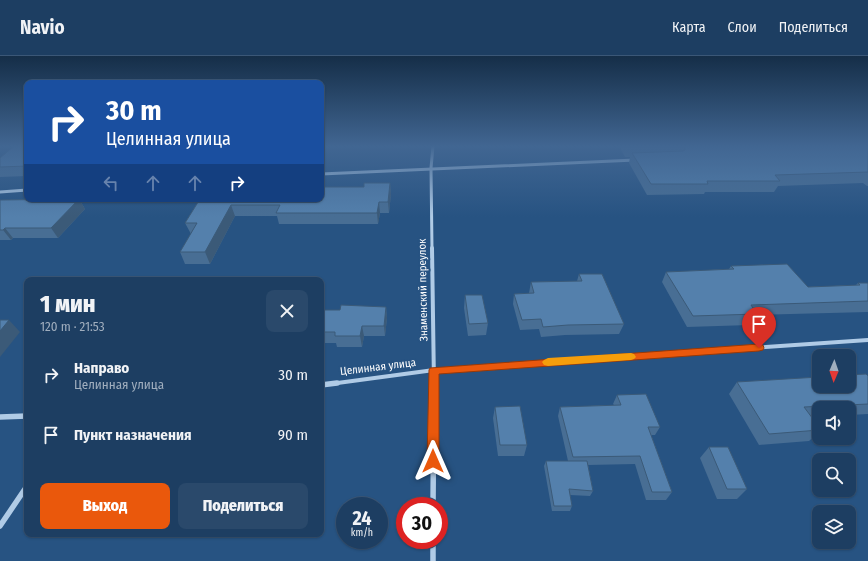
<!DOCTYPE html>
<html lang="ru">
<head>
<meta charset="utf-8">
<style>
	body { margin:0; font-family:"Fira Sans Condensed",sans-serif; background:#2a496b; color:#f1f3f6; height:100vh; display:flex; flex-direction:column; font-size:15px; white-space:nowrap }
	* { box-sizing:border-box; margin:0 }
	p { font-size:13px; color:#a0aebe }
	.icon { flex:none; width:22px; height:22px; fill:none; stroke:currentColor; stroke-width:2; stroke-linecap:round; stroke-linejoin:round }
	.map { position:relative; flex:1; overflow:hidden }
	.details { position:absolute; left:24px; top:221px; width:300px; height:260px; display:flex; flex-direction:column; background:#1d3e62; border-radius:8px; box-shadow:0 1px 3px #0004,0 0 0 1px #3b5777 }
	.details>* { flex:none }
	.banner { position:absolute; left:24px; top:24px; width:300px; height:122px; border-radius:8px; box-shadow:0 1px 3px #0004,0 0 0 1px #3b5777; background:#1a4fa0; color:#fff; overflow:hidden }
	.needle { width:26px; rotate:182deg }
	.buttons { position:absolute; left:812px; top:293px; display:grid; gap:8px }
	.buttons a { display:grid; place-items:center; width:44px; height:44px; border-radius:8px; background:#1d3e62; box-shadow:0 1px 3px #0004,0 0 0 1px #3b5777; font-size:20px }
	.speed { position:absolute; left:336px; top:441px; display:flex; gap:8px; font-size:20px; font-weight:700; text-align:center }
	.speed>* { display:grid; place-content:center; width:52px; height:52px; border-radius:50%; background:#1d3e62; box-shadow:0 1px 3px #0004,0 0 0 1px #3b5777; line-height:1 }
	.speed small { font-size:10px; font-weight:400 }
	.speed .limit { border:6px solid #d22; background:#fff; color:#111 }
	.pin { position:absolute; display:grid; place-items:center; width:34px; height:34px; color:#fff; margin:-41px -17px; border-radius:50% 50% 50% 0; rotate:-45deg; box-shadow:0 0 4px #0007 }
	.pin .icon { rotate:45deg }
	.me { position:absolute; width:44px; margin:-22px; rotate:0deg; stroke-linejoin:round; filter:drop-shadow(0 0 3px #0008) }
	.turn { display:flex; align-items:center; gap:14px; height:84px; padding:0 16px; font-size:18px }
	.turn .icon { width:52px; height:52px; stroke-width:2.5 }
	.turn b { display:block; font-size:28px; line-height:34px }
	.lanes { display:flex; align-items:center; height:38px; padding:0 16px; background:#0003; justify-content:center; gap:20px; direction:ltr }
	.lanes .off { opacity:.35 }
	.round { display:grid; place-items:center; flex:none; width:42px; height:42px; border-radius:8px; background:#2a496b }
	.overview { display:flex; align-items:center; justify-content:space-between; height:68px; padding:0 16px }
	h1 { font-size:24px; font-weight:800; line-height:30px }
	.action { display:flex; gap:8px; margin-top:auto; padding:8px 16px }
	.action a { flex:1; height:46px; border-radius:8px; background:#ea580c; color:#fff; font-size:16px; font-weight:800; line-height:46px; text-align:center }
	.action a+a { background:#2a496b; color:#f1f3f6 }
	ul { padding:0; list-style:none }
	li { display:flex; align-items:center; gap:12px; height:60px; padding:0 16px }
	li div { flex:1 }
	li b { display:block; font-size:15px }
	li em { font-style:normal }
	header { display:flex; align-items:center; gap:24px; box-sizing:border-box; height:56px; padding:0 20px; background:#1d3e62; border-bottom:1px solid #3b5777 }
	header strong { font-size:19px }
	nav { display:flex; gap:22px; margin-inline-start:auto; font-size:14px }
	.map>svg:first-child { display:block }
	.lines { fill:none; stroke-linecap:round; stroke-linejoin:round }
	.street-far2 { stroke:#b0cbe6; stroke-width:3 }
	.street-far1 { stroke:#b0cbe6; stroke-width:4 }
	.street { stroke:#b0cbe6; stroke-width:5.5 }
	.wall { fill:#486e94 }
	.shaded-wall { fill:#3b5a78 }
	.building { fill:#5480ac; stroke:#3b5a78 }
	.route { fill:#ea580c; stroke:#983908 }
	.slow { fill:#f59e0b }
	.labels { text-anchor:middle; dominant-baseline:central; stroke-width:4; stroke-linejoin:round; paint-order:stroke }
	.street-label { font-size:11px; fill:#fff; stroke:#275382 }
</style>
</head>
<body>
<header>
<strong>Navio</strong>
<nav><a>Карта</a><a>Слои</a><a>Поделиться</a></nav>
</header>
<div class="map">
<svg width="868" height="505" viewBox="0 0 868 505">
	<rect width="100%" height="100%" fill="#275382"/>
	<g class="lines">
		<g class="street-far2">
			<polyline points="321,118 635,104"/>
			<polyline points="0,136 27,134"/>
			<polyline points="432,193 431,112 433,90"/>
		</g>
		<g class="street-far1">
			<polyline points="432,192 434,328"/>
			<polyline points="330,328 434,314 868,284"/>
		</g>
		<g class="street">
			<polyline points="321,329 337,327"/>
			<polyline points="0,361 27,360"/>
			<polyline points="433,450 434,327"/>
			<polyline points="0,470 27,430"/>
			<polyline points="433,484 433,505"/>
		</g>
	</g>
	<g class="wall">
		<polygon points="27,90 27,120 0,121 0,102"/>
		<polygon points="619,90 868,90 868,130 867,130 863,127 778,130 774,136 705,136 704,138 647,139 629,107 630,101 625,101"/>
		<polygon points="390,127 391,138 389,157 380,157 378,168 279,168 277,160 235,160 210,208 185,208 180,196 191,178 185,167 200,143 364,131"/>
		<polygon points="79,143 85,153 58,182 13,182 11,184 0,184 0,144"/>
		<polygon points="731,210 808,231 856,229 858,227 868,227 868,256 756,259 750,269 687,271 662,226 666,216 729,213"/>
		<polygon points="579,218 624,268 619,278 565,279 541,281 539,273 520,274 513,248 514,238 529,237 531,226 577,225"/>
		<polygon points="465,239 488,267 486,279 468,280 464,252"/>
		<polygon points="386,251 387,262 385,280 364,280 362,291 337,291 336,287 321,287 321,254 340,254"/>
		<polygon points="868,320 868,358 849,359 849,352 819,352 819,361 812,361 819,371 819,376 809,385 759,389 729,338 737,326"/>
		<polygon points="617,339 660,371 655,379 651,379 672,436 666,444 646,444 635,408 588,409 593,435 590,440 570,439 572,450 570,455 552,455 544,410 546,405 568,405 558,360 560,351 614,349 613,348"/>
		<polygon points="495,351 527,389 524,400 498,400 493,362"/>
		<polygon points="709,391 747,433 737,443 717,443 700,402"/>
	</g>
	<g class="shaded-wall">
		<polygon points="390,127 391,138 389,157 388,146"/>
		<polygon points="79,143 85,153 58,182 51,172"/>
		<polygon points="379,146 380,157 378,168 377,157"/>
		<polygon points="231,149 235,160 210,208 205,196"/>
		<polygon points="5,172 13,182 11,184 3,174"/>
		<polygon points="386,251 387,262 385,280 384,270"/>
		<polygon points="9,264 20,276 0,301 0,275"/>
		<polygon points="362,270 364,280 362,291 360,280"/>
		<polygon points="322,387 324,393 321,408 321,392"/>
	</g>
	<g class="building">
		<polygon points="14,90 27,90 27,110 0,111 0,102"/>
		<polygon points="628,90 648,90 628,91"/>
		<polygon points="685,90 868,90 868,116 775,119 780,125 707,125 708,128 651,128 632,97 683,95 685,94"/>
		<polygon points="364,127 390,127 388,146 379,146 377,157 276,157 280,149 231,149 205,196 180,196 197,167 185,167 200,143 321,143 321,131 364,131"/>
		<polygon points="79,143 51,172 5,172 3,174 0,174 0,144"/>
		<polygon points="787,208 808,231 860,229 858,227 868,227 868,245 751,249 757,258 693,260 666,216 734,213 731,210"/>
		<polygon points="579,218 602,218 624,268 568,269 543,271 541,263 522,264 514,238 534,237 531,226 582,225"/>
		<polygon points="465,239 482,239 488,267 469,268"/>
		<polygon points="341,249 386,251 384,270 362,270 360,280 335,280 335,276 321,276 321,254 340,254"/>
		<polygon points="0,264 9,264 0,275"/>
		<polygon points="866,318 868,320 868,348 804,351 819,371 819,374 769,378 737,326 819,321 819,330 849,330 849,319"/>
		<polygon points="646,338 660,371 648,371 672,436 652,436 640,400 573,401 560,351 621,349 617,339"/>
		<polygon points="520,350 527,389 500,389 495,351"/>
		<polygon points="709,391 728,391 747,433 727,433"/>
		<polygon points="546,405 587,405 593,435 569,433 572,450 554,450"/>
	</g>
	<linearGradient id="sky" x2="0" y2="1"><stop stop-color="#152e48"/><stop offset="0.56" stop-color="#416692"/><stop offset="1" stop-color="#416692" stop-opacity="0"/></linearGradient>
	<rect width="868" height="161" fill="url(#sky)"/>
	<polygon class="route" points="759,288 763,289 764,292 763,294 759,295 439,318 439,405 438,409 433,410 429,409 427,405 429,314 430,312"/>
	<polygon class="slow" points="631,297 634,298 636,301 634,303 631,304 548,310 544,309 542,306 544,304 548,302"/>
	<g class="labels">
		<g class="street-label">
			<text transform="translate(423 234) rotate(-91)">Знаменский переулок</text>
			<text transform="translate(378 311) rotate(-7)">Целинная улица</text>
		</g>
	</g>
</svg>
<div class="buttons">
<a><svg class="needle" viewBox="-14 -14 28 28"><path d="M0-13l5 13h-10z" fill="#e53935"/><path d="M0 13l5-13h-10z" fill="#a0aebe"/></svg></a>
<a><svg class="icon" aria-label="sound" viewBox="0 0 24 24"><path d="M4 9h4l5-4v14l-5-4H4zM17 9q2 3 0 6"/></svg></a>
<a><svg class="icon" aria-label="search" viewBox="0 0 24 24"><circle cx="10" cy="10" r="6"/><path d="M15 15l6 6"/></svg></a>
<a><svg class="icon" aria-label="layers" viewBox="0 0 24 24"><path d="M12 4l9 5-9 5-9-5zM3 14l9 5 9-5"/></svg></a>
</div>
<div class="speed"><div>24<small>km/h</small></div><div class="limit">30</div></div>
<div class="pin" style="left:759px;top:292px;background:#d93025"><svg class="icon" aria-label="arrive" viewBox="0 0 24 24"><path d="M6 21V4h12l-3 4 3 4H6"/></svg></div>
<svg class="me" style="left:433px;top:405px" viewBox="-20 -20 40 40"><path d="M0-17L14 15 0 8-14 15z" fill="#ea580c" stroke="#fff" stroke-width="4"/></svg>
<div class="banner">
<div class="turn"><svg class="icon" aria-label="right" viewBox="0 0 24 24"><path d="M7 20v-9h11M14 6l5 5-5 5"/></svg><div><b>30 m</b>Целинная улица</div></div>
<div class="lanes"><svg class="icon off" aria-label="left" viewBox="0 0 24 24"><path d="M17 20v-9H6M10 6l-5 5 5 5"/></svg><svg class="icon off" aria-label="ahead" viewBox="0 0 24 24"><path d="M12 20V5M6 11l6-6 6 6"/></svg><svg class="icon off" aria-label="ahead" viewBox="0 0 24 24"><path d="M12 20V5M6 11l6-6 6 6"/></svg><svg class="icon" aria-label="right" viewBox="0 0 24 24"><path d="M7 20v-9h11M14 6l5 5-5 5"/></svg></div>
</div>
<section class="details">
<div class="overview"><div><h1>1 мин</h1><p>120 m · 21:53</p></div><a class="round"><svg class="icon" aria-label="close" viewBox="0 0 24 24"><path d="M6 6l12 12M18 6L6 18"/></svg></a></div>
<ul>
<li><svg class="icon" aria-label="right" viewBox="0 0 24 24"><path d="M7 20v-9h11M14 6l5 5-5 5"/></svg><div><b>Направо</b><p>Целинная улица</p></div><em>30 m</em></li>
<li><svg class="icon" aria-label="arrive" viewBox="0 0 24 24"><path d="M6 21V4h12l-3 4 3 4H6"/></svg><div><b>Пункт назначения</b></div><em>90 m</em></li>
</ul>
<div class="action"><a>Выход</a><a>Поделиться</a></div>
</section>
</div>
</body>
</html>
